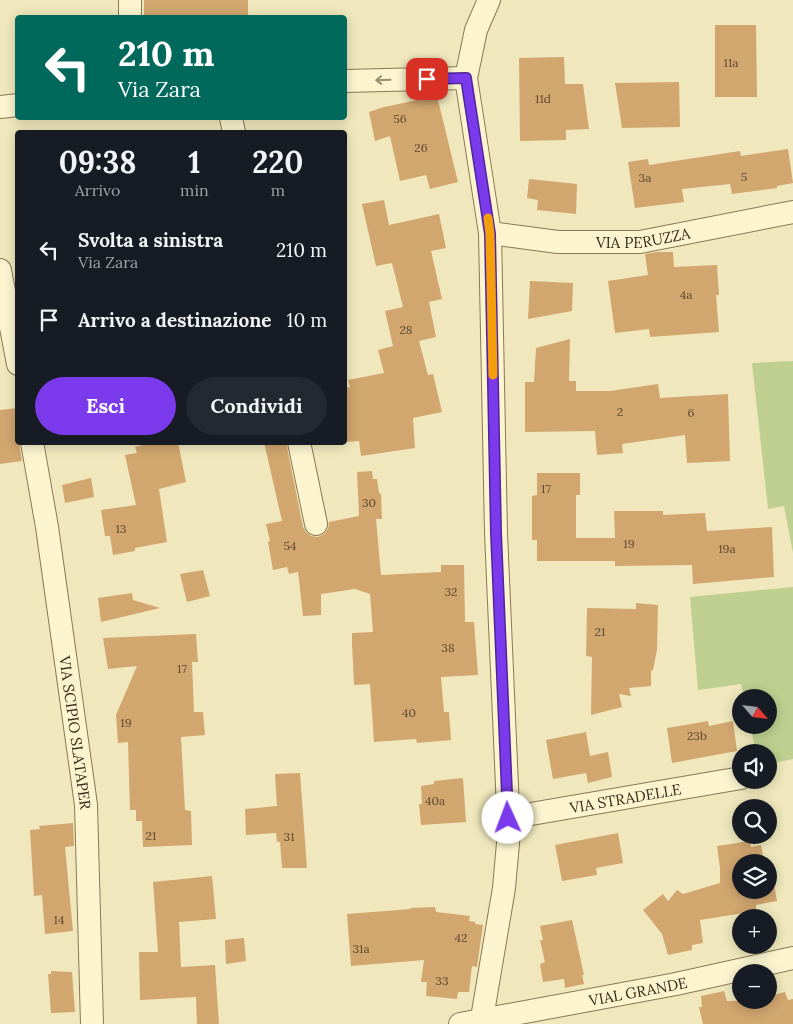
<!DOCTYPE html>
<html lang="it">
<head>
<meta charset="utf-8">
<style>
	body { margin:0; font-family:Lora,serif; background:#242831; color:#f1f3f6; height:100vh; display:flex; flex-direction:column; font-size:19px; white-space:nowrap }
	* { box-sizing:border-box; margin:0 }
	p { font-size:16px; color:#9ea1a6 }
	.icon { flex:none; width:28px; height:28px; fill:none; stroke:currentColor; stroke-width:2; stroke-linecap:round; stroke-linejoin:round }
	.map { position:relative; flex:1; overflow:hidden }
	.side { position:absolute; left:15px; top:130px; width:332px; height:315px; display:flex; flex-direction:column; background:#171b24; border-radius:5px; box-shadow:0 2px 12px #0003 }
	.side>* { flex:none }
	.hud { position:absolute; left:15px; top:15px; width:332px; height:105px; border-radius:5px; box-shadow:0 2px 12px #0003; background:#00695c; color:#fff; overflow:hidden }
	.needle { width:32px; rotate:118deg }
	.fabs { position:absolute; left:732px; top:689px; display:grid; gap:10px }
	.fabs a { display:grid; place-items:center; width:45px; height:45px; border-radius:50%; background:#171b24; box-shadow:0 2px 12px #0003; font-size:25px }
	.pin { position:absolute; display:grid; place-items:center; width:42px; height:42px; color:#fff; margin:-21px; border-radius:10px; box-shadow:0 2px 8px #0006 }
	.me { position:absolute; width:55px; margin:-28px; rotate:358deg; stroke-linejoin:round; filter:drop-shadow(0 0 4px #0008) }
	.turn { display:flex; align-items:center; gap:18px; height:105px; padding:0 20px; font-size:22px }
	.turn .icon { width:65px; height:65px; stroke-width:2.5 }
	.turn b { display:block; font-size:35px; line-height:42px }
	.eta { display:flex; justify-content:space-evenly; align-items:center; height:85px; text-align:center }
	.eta b { font-size:30px; font-weight:700; line-height:35px }
	.cta { display:flex; gap:10px; margin-top:auto; padding:10px 20px }
	.cta a { flex:1; height:58px; border-radius:30px; background:#7c3aed; color:#fff; font-size:20px; font-weight:700; line-height:58px; text-align:center }
	.cta a+a { background:#242831; color:#f1f3f6 }
	ul { padding:0; list-style:none }
	li { display:flex; align-items:center; gap:15px; height:70px; padding:0 20px }
	li div { flex:1 }
	li b { display:block; font-size:19px }
	li em { font-style:normal }
	.map>svg:first-child { display:block }
	.green { fill:#becf8f }
	.building { fill:#d1a66f; fill-rule:evenodd }
	.lines { fill:none; stroke-linecap:round; stroke-linejoin:round }
	.minor-casing { stroke:#897854; stroke-width:24 }
	.minor { stroke:#fbf4cf; stroke-width:22 }
	.oneway { stroke:#999074 }
	.route-casing { stroke:#51269a; stroke-width:12 }
	.route { stroke:#7c3aed; stroke-width:9 }
	.slow { stroke:#f59e0b; stroke-width:9 }
	.labels { text-anchor:middle; dominant-baseline:central; stroke-width:4; stroke-linejoin:round; paint-order:stroke }
	.number-label { font-size:12px; fill:#5e4a2f }
	.street-label { font-size:15px; fill:#372c1a; stroke:#f7f1cc }
</style>
</head>
<body>
<div class="map">
<svg width="793" height="1024" viewBox="0 0 793 1024">
	<rect width="100%" height="100%" fill="#f0e8bc"/>
	<g class="green">
		<polygon points="793,361 793,553 784,506 768,509 752,363"/>
		<polygon points="793,587 793,759 769,764 769,752 756,752 750,725 769,725 769,698 744,697 741,684 698,690 690,597"/>
	</g>
	<g class="building">
		<rect x="144" y="0" width="104" height="18"/>
		<polygon points="715,25 756,25 757,97 715,97"/>
		<polygon points="564,57 565,84 583,84 589,129 566,130 566,140 520,141 519,58"/>
		<polygon points="679,82 680,127 622,128 615,83"/>
		<polygon points="437,96 458,182 430,189 426,175 400,181 390,136 375,141 369,112 384,107"/>
		<polygon points="788,149 793,183 777,186 777,188 732,194 730,184 682,189 684,202 635,208 628,162 648,159 649,165 740,151 741,156"/>
		<polygon points="529,179 577,184 576,214 537,210 538,200 527,198"/>
		<polygon points="384,200 389,225 439,214 446,248 431,251 442,299 429,302 436,337 419,341 428,375 433,374 442,412 413,418 415,448 361,456 359,441 345,442 345,388 350,387 348,380 384,373 378,350 393,346 385,311 403,307 392,263 376,266 362,204"/>
		<polygon points="657,252 673,252 674,267 717,265 719,295 716,295 719,332 650,337 649,329 615,333 608,281 648,275 645,254"/>
		<polygon points="530,281 573,283 572,311 528,319"/>
		<polygon points="570,339 569,381 576,381 576,391 610,391 658,384 660,398 728,394 730,461 687,463 685,435 622,444 623,453 597,455 595,431 525,432 525,382 534,382 536,348"/>
		<polygon points="18,408 18,442 19,442 22,461 0,464 0,410"/>
		<polygon points="154,442 178,442 186,482 159,489 167,542 135,548 135,551 113,555 110,536 105,536 101,510 136,505 125,455 137,453 135,447"/>
		<polygon points="264,442 286,442 303,527 306,532 311,536 318,537 324,534 328,529 329,522 359,516 357,472 372,471 373,479 377,479 379,493 381,494 382,519 376,519 381,575 441,572 441,565 464,565 465,622 474,622 478,675 441,677 444,712 449,712 451,740 417,743 416,739 374,742 370,684 354,685 352,643 352,633 373,632 370,594 355,589 321,594 321,615 303,616 298,572 289,574 287,567 273,570 268,542 270,541 266,524 282,521"/>
		<polygon points="537,473 580,473 580,495 576,495 576,538 615,538 614,511 663,511 663,515 705,513 707,531 772,527 774,577 693,584 692,565 615,566 615,561 537,561 537,540 532,540 532,496 537,495"/>
		<polygon points="91,478 94,497 65,503 62,485"/>
		<polygon points="203,570 210,596 187,602 180,574"/>
		<polygon points="132,593 133,600 160,608 101,622 98,598"/>
		<polygon points="636,603 658,605 657,650 653,670 651,671 651,686 629,688 631,696 619,694 622,707 591,715 592,657 586,656 587,608 636,609"/>
		<polygon points="196,634 198,662 192,662 194,712 203,712 205,735 181,737 185,810 191,811 192,845 143,847 142,821 136,821 136,810 130,810 128,742 118,743 116,715 137,666 108,669 103,638"/>
		<polygon points="708,721 709,726 733,721 737,751 672,763 667,728"/>
		<polygon points="586,732 590,756 608,752 612,777 588,783 586,773 553,779 546,740"/>
		<polygon points="300,773 307,868 282,868 280,842 277,842 276,833 246,835 245,809 277,806 275,774"/>
		<polygon points="463,778 466,822 421,825 419,804 422,804 421,786 434,784 434,781"/>
		<polygon points="73,823 74,846 65,847 73,931 45,934 42,895 34,896 30,830 40,829 39,826"/>
		<polygon points="618,833 623,863 596,868 597,875 562,881 555,845"/>
		<path d="M750 841 751 847 761 845 764 862H770L777 901 756 905V911L700 920 703 943 692 945V950L668 955 662 934 643 910 663 894 668 901 677 890 683 894 720 883V868L717 846ZM741 862H769V890H741Z"/>
		<polygon points="212,876 216,919 179,922 181,967 215,965 219,1024 197,1024 196,997 140,1000 139,952 158,952 153,882"/>
		<polygon points="435,907 436,912 470,916 469,921 475,922 475,924 483,925 477,967 472,966 469,992 458,992 457,999 426,996 427,982 421,982 424,960 351,966 347,914 411,909 410,908"/>
		<polygon points="572,920 584,975 582,975 584,984 565,988 564,979 543,982 540,964 545,962 540,940 543,940 540,926"/>
		<polygon points="244,938 246,961 226,964 225,940"/>
		<polygon points="51,971 72,972 75,1012 51,1013 48,974 51,974"/>
		<polygon points="724,991 727,1001 769,1000 769,996 785,992 788,1000 793,999 793,1024 703,1024 699,1007 702,1007 701,996"/>
	</g>
	<g class="lines">
		<g class="minor-casing">
			<g id="minor">
				<polyline points="130,0 130,18"/>
				<polyline points="345,81 466,78"/>
				<polyline points="0,107 18,105"/>
				<polyline points="231,118 234,132"/>
				<path id="s1" d="M490 233 558 242H640L793 212"/>
				<polyline points="0,270 18,364"/>
				<path id="s2" d="M32 442 47 527 86 805 92 1024"/>
				<polyline points="299,442 316,524"/>
				<path id="s3" d="M508 818 741 778"/>
				<path id="s4" d="M460 1024 676 984 793 958"/>
				<polyline points="481,1024 504,888 509,832 496,533 490,233 466,78 476,30 489,0"/>
			</g>
		</g>
		<use href="#minor" class="minor"/>
	</g>
	<defs><path id="oneway-shaft" d="M-6 0H5M1.5-3L5.5 0L1.5 3" fill="none" stroke-width="1.6" stroke-linecap="round" stroke-linejoin="round" transform="scale(1.25)"/></defs>
	<use class="oneway" href="#oneway-shaft" transform="translate(383 80) rotate(178)"/>
	<g class="lines">
		<g class="route-casing">
			<polyline id="route" points="427,79 466,78 490,234 496,533 508,818"/>
		</g>
		<use href="#route" class="route"/>
		<polyline class="slow" points="488,218 490,234 493,375"/>
	</g>
	<g class="labels">
		<g class="number-label">
			<text x="731" y="62">11a</text>
			<text x="543" y="98">11d</text>
			<text x="400" y="118">56</text>
			<text x="421" y="147">26</text>
			<text x="744" y="176">5</text>
			<text x="645" y="177">3a</text>
			<text x="686" y="294">4a</text>
			<text x="406" y="329">28</text>
			<text x="620" y="411">2</text>
			<text x="691" y="412">6</text>
			<text x="546" y="488">17</text>
			<text x="369" y="502">30</text>
			<text x="121" y="528">13</text>
			<text x="629" y="543">19</text>
			<text x="290" y="545">54</text>
			<text x="727" y="548">19a</text>
			<text x="451" y="591">32</text>
			<text x="600" y="631">21</text>
			<text x="448" y="647">38</text>
			<text x="182" y="668">17</text>
			<text x="409" y="712">40</text>
			<text x="126" y="722">19</text>
			<text x="697" y="735">23b</text>
			<text x="435" y="800">40a</text>
			<text x="151" y="835">21</text>
			<text x="289" y="836">31</text>
			<text x="59" y="919">14</text>
			<text x="461" y="937">42</text>
			<text x="361" y="948">31a</text>
			<text x="442" y="980">33</text>
		</g>
		<g class="street-label">
			<text stroke="none"><textPath href="#s1" startOffset="154">VIA PERUZZA</textPath></text>
			<text stroke="none"><textPath href="#s2" startOffset="294">VIA SCIPIO SLATAPER</textPath></text>
			<text stroke="none"><textPath href="#s3" startOffset="119">VIA STRADELLE</textPath></text>
			<text stroke="none"><textPath href="#s4" startOffset="181">VIAL GRANDE</textPath></text>
		</g>
	</g>
</svg>
<div class="fabs">
<a><svg class="needle" viewBox="-14 -14 28 28"><path d="M0-13l5 13h-10z" fill="#e53935"/><path d="M0 13l5-13h-10z" fill="#9ea1a6"/></svg></a>
<a><svg class="icon" aria-label="sound" viewBox="0 0 24 24"><path d="M4 9h4l5-4v14l-5-4H4zM17 9q2 3 0 6"/></svg></a>
<a><svg class="icon" aria-label="search" viewBox="0 0 24 24"><circle cx="10" cy="10" r="6"/><path d="M15 15l6 6"/></svg></a>
<a><svg class="icon" aria-label="layers" viewBox="0 0 24 24"><path d="M12 4l9 5-9 5-9-5zM3 14l9 5 9-5"/></svg></a>
<a>+</a>
<a>−</a>
</div>
<div class="pin" style="left:427px;top:79px;background:#d93025"><svg class="icon" aria-label="arrive" viewBox="0 0 24 24"><path d="M6 21V4h12l-3 4 3 4H6"/></svg></div>
<svg class="me" style="left:508px;top:818px" viewBox="-20 -20 40 40"><circle r="19" fill="#fff"/><path d="M0-13L10 11 0 6-10 11z" fill="#7c3aed"/></svg>
<div class="hud">
<div class="turn"><svg class="icon" aria-label="left" viewBox="0 0 24 24"><path d="M17 20v-9H6M10 6l-5 5 5 5"/></svg><div><b>210 m</b>Via Zara</div></div>
</div>
<section class="side">
<div class="eta">
<div><b>09:38</b><p>Arrivo</p></div>
<div><b>1</b><p>min</p></div>
<div><b>220</b><p>m</p></div>
</div>
<ul>
<li><svg class="icon" aria-label="left" viewBox="0 0 24 24"><path d="M17 20v-9H6M10 6l-5 5 5 5"/></svg><div><b>Svolta a sinistra</b><p>Via Zara</p></div><em>210 m</em></li>
<li><svg class="icon" aria-label="arrive" viewBox="0 0 24 24"><path d="M6 21V4h12l-3 4 3 4H6"/></svg><div><b>Arrivo a destinazione</b></div><em>10 m</em></li>
</ul>
<div class="cta"><a>Esci</a><a>Condividi</a></div>
</section>
</div>
</body>
</html>
